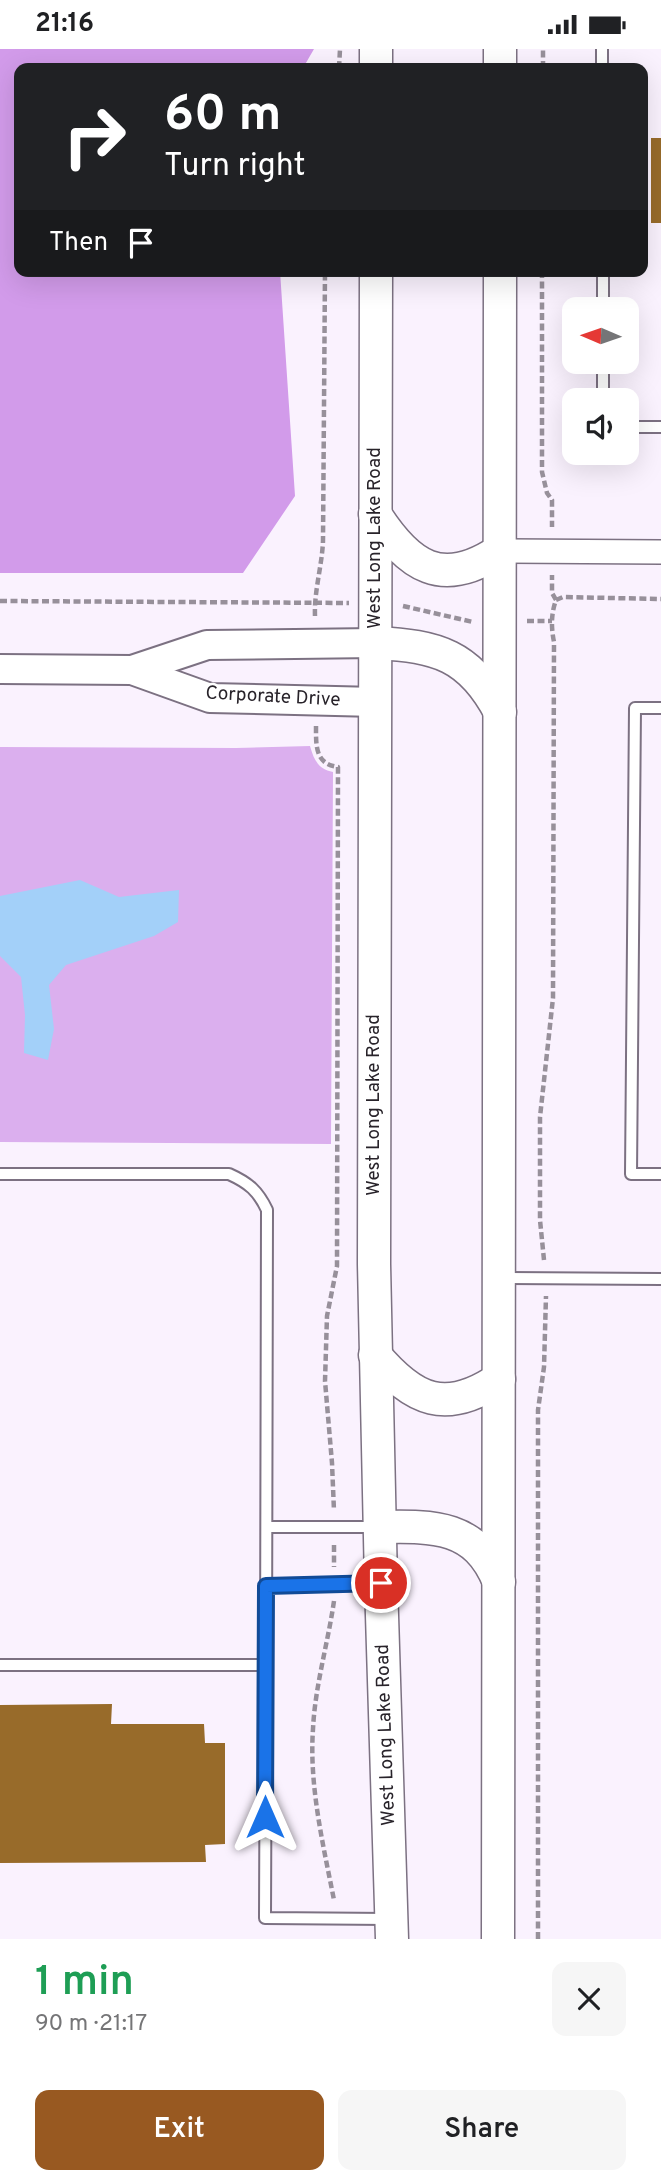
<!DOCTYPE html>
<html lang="en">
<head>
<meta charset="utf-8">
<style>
	body { margin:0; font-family:Overpass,sans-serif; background:#f6f6f6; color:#202124; height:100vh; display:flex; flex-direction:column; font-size:26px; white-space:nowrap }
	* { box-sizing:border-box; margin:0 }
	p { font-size:23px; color:#757577 }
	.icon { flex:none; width:38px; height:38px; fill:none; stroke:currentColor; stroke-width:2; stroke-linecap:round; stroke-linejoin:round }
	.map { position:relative; height:1890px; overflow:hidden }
	.drawer { display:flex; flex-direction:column; background:#fff; flex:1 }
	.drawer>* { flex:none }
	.top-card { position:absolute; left:14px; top:14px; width:634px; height:214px; border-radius:14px; box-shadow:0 7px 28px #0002; background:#202124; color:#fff; overflow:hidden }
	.needle { width:46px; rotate:272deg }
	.controls { position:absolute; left:562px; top:248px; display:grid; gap:14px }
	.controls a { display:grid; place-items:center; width:77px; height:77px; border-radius:14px; background:#fff; box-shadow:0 7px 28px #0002; font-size:35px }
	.pin { position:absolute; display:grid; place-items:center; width:60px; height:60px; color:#fff; margin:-30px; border:4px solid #fff; border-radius:50%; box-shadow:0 2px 7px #0007 }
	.me { position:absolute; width:77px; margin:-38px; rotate:0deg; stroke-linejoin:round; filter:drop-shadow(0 0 5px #0008) }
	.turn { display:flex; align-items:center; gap:24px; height:147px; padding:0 35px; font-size:32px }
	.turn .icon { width:91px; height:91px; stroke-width:2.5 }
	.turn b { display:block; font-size:49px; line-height:60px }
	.then { display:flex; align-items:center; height:66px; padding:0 35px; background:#0003; gap:14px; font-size:26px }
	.round { display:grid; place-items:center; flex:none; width:74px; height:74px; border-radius:14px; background:#f6f6f6 }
	.summary { display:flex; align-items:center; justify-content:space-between; height:119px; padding:0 35px }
	h1 { font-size:42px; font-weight:600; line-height:52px; color:#1e9e55 }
	.primary-button { display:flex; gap:14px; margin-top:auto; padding:14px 35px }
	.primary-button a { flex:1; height:80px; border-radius:14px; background:#985921; color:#fff; font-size:28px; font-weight:600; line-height:80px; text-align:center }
	.primary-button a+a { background:#f6f6f6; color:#202124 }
	.status { display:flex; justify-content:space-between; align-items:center; height:49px; padding:0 35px; background:#fff; direction:ltr }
	.status svg { height:19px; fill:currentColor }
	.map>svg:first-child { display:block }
	.green { fill:#dbafee }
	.forest { fill:#d29bea }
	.water { fill:#a3d0f9 }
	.building { fill:#986b2a }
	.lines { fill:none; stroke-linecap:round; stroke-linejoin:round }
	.service-casing { stroke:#7c7182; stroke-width:14 }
	.minor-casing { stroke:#7c7182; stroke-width:26 }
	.tertiary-casing { stroke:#7c7182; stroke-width:32 }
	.secondary-casing { stroke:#7c7182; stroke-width:35 }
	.path { stroke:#97909a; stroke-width:4.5; stroke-dasharray:7 3.5; stroke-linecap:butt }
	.service { stroke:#fff; stroke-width:10 }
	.minor { stroke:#fff; stroke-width:23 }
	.tertiary { stroke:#fff; stroke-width:28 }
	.secondary { stroke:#fff; stroke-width:32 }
	.route-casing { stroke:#114b97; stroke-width:18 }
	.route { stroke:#1a73e8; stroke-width:12 }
	.labels { text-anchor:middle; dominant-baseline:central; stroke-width:5; stroke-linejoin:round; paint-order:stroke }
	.street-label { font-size:19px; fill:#28232a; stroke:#fff }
</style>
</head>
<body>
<div class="status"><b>21:16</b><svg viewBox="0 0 49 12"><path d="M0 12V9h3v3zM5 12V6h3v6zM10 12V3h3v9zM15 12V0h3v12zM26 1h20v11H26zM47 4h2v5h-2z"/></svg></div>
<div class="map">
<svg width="661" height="1890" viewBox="0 0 661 1890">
	<rect width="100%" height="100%" fill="#faf2fe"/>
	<path class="green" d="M310 697C314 711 318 720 333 723L331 1095 0 1093V698L236 699Z"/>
	<polygon class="forest" points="0,0 314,0 303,19 19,19 19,222 280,222 295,447 243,524 0,524"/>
	<polygon class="water" points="80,831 119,848 179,841 178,873 154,887 66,916 49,936 54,980 48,1011 24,1004 25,966 21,928 0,907 0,847"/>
	<g class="building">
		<rect x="651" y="89" width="10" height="85"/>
		<polygon points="112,1655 111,1675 204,1675 205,1694 225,1694 225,1795 205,1796 206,1813 0,1814 0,1656"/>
	</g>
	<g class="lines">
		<g class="service-casing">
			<g id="service">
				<polyline points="602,19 602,0"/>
				<polyline points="603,222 603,261"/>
				<polyline points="603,313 603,352"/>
				<polyline points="626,378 661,378"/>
				<polyline points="661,659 635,659 631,1125 661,1125"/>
				<path d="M0 1125H229C249 1134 258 1142 267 1161L266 1616H0"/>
				<polyline points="503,1229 661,1230"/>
				<polyline points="267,1478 377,1478"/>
				<polyline points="266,1537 379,1534"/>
				<polyline points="266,1616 265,1869 389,1870"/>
			</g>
		</g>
		<g class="minor-casing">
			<polyline id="minor" points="499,502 661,503"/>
		</g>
		<g class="tertiary-casing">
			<g id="tertiary">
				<polyline points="0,620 132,621 210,649 376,653"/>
				<polyline points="132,621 207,596 376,594"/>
			</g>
		</g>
		<g class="secondary-casing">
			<g id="secondary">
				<polyline points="376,0 376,19"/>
				<polyline points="500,0 500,19"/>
				<polyline points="376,222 374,1215 381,1534 392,1890"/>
				<path d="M375 465C409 518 442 540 499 502"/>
				<path d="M376 594C437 597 470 606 500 663"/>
				<path d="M375 1306C414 1352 446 1366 499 1330"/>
				<path d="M380 1478C434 1477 476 1476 499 1533"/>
				<polyline points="498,1890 500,222"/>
			</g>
		</g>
		<g class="path">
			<polyline points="339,19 340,0"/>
			<polyline points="543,19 543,0"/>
			<polyline points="542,222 542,423 547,444 552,451 552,478"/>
			<polyline points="556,551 563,548 661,550"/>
			<polyline points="0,552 349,554"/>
			<polyline points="403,557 473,573"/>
			<path d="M315 567C314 542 322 517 323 492L325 222"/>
			<polyline points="527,572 552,572"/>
			<path d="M316 677C316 697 315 715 338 718L337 1217 327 1267 325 1332 332 1414 334 1462"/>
			<path d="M544 1211 540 1171V1068L553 949 554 593C551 578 551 565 556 551L552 544V526"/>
			<polyline points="334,1496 334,1518"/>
			<path d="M334 1552C328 1594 315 1637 313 1680 309 1737 323 1795 334 1851"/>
			<polyline points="538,1890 538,1361 544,1318 546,1247"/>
		</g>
		<use href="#service" class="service"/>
		<use href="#minor" class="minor"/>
		<use href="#tertiary" class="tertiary"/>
		<use href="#secondary" class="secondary"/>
	</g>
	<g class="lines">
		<g class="route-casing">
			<polyline id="route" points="265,1768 266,1537 381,1534"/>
		</g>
		<use href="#route" class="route"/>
	</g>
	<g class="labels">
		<g class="street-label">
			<text transform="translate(375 489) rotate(-90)">West Long Lake Road</text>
			<text transform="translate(273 648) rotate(3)">Corporate Drive</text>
			<text transform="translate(374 1056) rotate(-90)">West Long Lake Road</text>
			<text transform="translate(386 1686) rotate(-92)">West Long Lake Road</text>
		</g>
	</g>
</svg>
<div class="controls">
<a><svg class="needle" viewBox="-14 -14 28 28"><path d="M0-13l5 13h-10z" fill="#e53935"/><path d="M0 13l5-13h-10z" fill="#757577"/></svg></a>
<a><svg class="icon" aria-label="sound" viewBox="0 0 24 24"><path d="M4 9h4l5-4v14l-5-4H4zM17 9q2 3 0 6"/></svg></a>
</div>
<div class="pin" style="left:381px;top:1534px;background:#d93025"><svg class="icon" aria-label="arrive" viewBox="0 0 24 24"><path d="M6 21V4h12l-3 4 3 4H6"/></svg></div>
<svg class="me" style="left:265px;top:1768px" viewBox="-20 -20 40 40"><path d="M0-17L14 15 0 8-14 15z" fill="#1a73e8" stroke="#fff" stroke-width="4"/></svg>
<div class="top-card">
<div class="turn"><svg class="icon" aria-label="right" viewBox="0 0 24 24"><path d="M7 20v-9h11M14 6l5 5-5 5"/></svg><div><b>60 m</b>Turn right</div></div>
<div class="then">Then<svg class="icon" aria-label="arrive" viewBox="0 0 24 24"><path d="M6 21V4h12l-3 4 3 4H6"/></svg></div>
</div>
</div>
<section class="drawer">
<div class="summary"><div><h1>1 min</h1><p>90 m · 21:17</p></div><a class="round"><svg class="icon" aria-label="close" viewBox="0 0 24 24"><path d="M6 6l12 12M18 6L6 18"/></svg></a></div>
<div class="primary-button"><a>Exit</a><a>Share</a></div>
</section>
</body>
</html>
